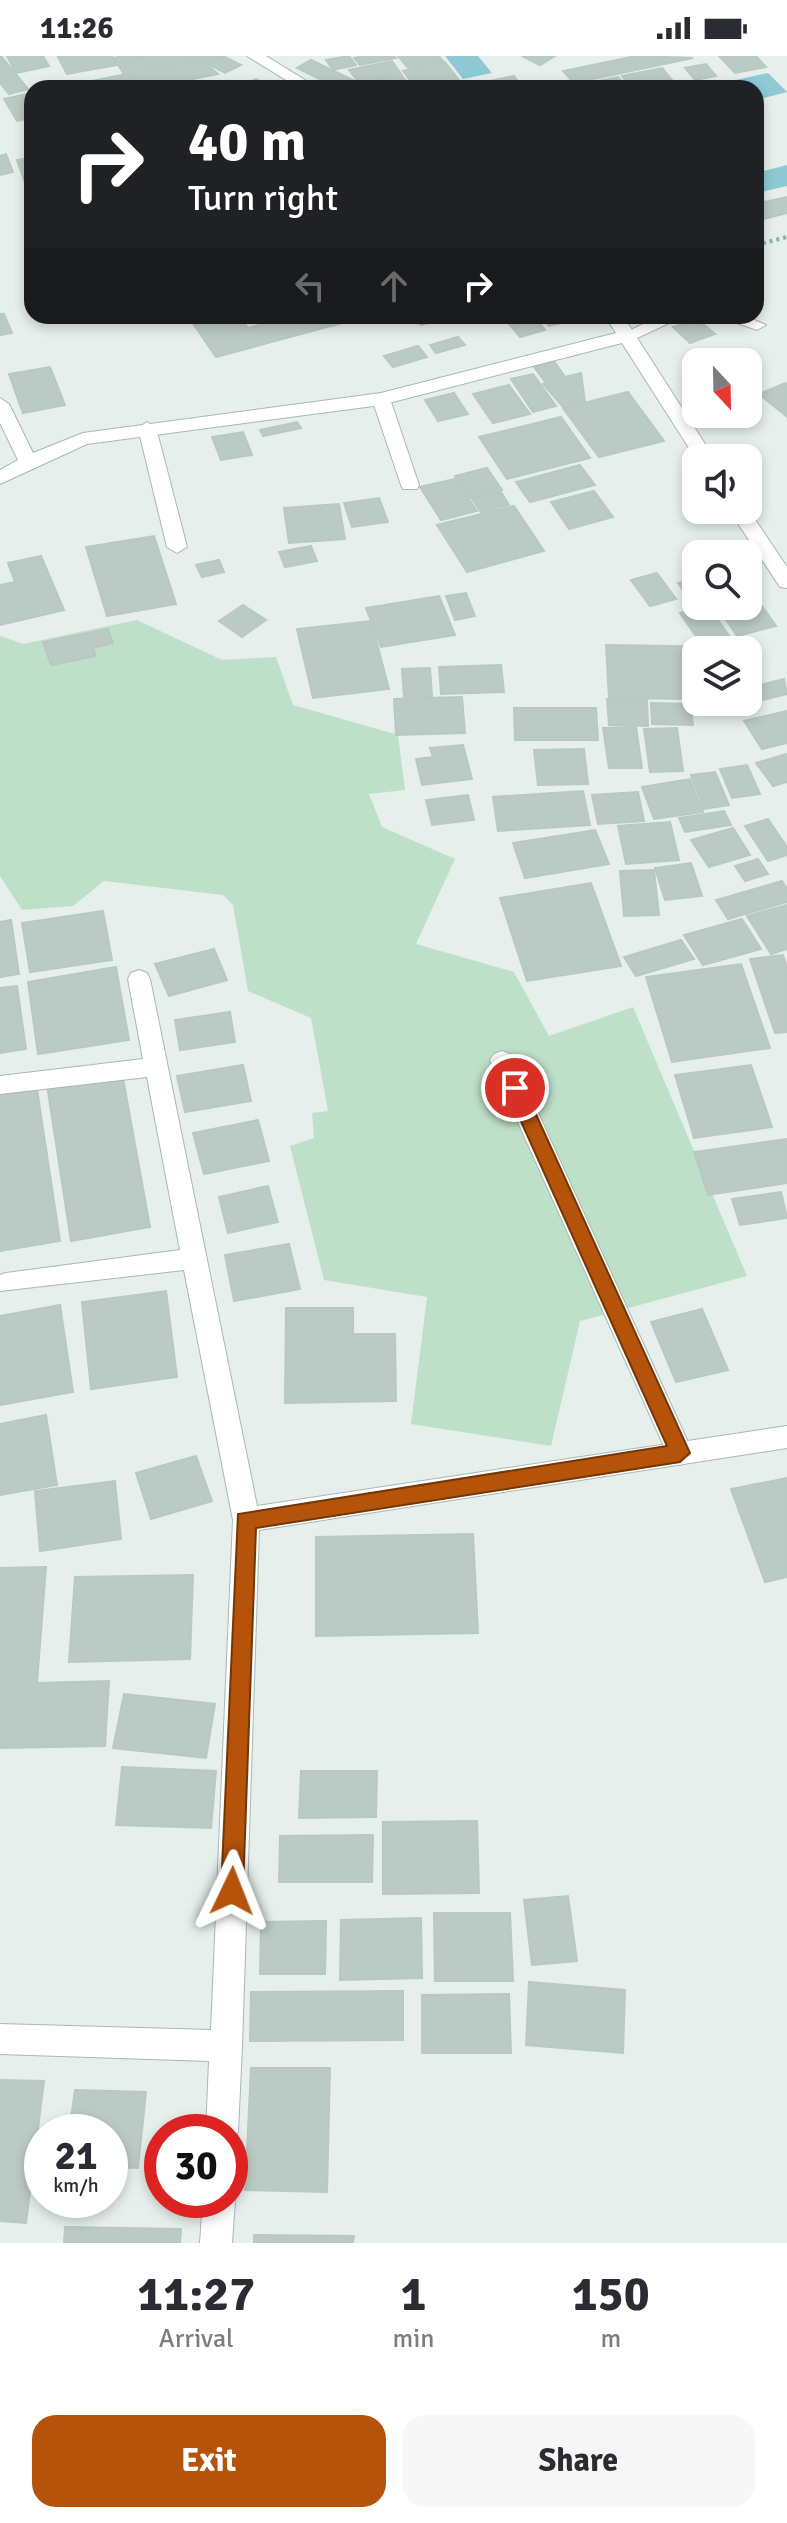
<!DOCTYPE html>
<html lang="en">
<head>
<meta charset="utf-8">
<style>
	body { margin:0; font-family:Signika,sans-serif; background:#f7f7f7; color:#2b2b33; height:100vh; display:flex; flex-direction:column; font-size:30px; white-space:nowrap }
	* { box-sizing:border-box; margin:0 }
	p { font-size:26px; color:#7c7c81 }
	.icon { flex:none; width:44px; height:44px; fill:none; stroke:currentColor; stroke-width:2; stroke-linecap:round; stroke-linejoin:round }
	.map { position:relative; height:2187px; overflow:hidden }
	.panel { display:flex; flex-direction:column; background:#fff; flex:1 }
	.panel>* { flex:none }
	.guide { position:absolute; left:24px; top:24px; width:740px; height:244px; border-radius:24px; box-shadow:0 4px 12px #0003; background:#202124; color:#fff; overflow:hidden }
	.needle { width:52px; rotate:158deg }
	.buttons { position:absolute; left:682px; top:292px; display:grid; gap:16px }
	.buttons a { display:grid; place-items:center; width:80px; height:80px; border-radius:16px; background:#fff; box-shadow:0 4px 12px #0003; font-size:40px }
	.speed { position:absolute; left:24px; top:2058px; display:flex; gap:16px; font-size:40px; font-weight:700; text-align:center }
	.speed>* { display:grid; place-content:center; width:104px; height:104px; border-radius:50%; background:#fff; box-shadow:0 4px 12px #0003; line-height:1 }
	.speed small { font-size:20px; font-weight:400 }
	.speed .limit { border:12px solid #d22; background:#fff; color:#111 }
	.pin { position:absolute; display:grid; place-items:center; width:68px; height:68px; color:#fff; margin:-34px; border:4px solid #fff; border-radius:50%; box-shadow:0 2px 8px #0007 }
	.me { position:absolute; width:88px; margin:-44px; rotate:2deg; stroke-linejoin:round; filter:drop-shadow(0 0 6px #0008) }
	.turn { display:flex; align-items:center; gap:28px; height:168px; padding:0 32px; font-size:36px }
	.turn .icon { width:104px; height:104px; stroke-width:2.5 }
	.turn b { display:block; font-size:56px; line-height:68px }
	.lanes { display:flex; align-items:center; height:76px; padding:0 32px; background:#0003; justify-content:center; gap:40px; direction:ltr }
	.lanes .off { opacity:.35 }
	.eta { display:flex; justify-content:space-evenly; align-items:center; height:136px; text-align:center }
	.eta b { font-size:48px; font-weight:800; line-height:56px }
	.cta { display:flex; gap:16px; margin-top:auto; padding:16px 32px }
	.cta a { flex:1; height:92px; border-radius:24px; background:#b45309; color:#fff; font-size:32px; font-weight:800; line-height:92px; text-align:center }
	.cta a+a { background:#f7f7f7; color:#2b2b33 }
	.status { display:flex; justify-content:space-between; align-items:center; height:56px; padding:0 40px; background:#fff; direction:ltr }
	.status svg { height:22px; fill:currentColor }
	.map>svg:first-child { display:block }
	.green { fill:#bfe0c8 }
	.water { fill:#8ec9d4 }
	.building { fill:#bbcac4; stroke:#b8c9c2; stroke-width:2 }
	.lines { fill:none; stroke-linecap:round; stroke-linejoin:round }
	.service-casing { stroke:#a8b8b2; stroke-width:2 }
	.minor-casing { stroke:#a8b8b2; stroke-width:2 }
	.path { stroke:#86b3a5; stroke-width:4; stroke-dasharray:3 4; stroke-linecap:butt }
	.service { fill:#fff; fill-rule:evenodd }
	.minor { fill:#fff; fill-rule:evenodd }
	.route { fill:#b45309; stroke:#753606; stroke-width:2 }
</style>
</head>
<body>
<div class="status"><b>11:26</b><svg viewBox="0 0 49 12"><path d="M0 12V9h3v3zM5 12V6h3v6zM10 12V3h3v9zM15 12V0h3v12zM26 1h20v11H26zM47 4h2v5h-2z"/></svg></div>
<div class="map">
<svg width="787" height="2187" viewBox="0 0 787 2187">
	<rect width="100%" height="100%" fill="#e6efeb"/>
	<polygon class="green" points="137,564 222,604 276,601 293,649 398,679 405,734 369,738 382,771 455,803 416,888 514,916 549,980 633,951 747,1220 580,1265 551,1390 411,1368 427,1241 324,1224 290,1090 314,1082 312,1057 328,1055 311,962 248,935 233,849 223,839 104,825 73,850 22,854 0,820 0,580 23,588"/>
	<g class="water">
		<polygon points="445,0 478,0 492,17 463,23"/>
		<polygon points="768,17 787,36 756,44 756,32 699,32"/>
		<polygon points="787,109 787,130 756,137 756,117"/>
	</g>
	<g class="building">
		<polygon points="0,0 1,0 28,33 9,38 0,27"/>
		<polygon points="7,0 43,0 49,10 16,17"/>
		<polygon points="112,0 117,9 67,18 58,1"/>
		<polygon points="122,0 215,0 123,17 114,2"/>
		<polygon points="154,0 221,0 223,4 132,23 121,6"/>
		<polygon points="223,0 241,9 225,17 208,8"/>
		<polygon points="349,0 356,9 333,14 326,4"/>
		<polygon points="363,0 394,0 396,2 360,9 354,2"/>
		<polygon points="398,0 439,0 443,5 408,12"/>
		<polygon points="522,0 555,0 540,9"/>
		<polygon points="636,0 693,2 574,27 563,15"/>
		<polygon points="719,0 756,0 766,11 735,17"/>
		<polygon points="201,4 218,18 179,26 170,11"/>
		<polygon points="311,4 369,32 338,32 297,12"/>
		<polygon points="392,5 401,18 359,27 349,14"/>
		<polygon points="445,6 463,29 416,32 403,15"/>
		<polygon points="706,8 716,20 695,24 685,12"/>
		<polygon points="167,10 178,28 142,32 133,17"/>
		<polygon points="662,12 677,30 631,32 622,20"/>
		<polygon points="131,17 141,32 57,32"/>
		<polygon points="402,20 409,29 378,32 373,25"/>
		<polygon points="514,20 522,31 470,29"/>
		<polygon points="618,21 627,32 562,32 598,25"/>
		<polygon points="256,23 272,32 238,32"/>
		<polygon points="32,37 32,62 17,65 4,43"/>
		<polygon points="6,98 13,116 0,119 0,100"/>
		<polygon points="32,102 32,134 28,135 17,104"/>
		<polygon points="787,141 787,157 756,165 756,148"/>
		<polygon points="0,258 4,258 12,277 0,279"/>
		<polygon points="188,260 240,260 248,272 291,260 368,260 216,301"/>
		<polygon points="414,260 444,260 446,263 421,269"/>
		<polygon points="515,260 534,260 545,274 520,281 505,263"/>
		<polygon points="540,260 580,260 581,262 549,270"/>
		<polygon points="697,263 715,278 690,287 673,271"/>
		<polygon points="458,281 465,289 436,297 430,289"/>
		<polygon points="418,290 427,301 393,311 384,300"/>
		<polygon points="554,305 565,321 581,317 585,346 564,352 543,328 546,327 534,311"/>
		<polygon points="50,311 65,349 23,357 9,318"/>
		<polygon points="533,318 556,350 533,356 511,323"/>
		<polygon points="785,327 787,328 786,360 759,338"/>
		<polygon points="509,329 530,358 493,367 473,338"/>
		<polygon points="628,336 664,385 599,401 563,352"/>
		<polygon points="454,337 468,358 438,365 425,344"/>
		<polygon points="561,361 590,402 507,423 479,381"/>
		<polygon points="297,366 301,372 263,380 260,374"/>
		<polygon points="243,376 252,399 221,404 212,381"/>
		<polygon points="580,409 595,429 530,446 516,426"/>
		<polygon points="487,412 502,434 470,442 455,420"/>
		<polygon points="455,423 477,455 441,464 420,431"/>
		<polygon points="594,435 613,461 569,473 551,446"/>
		<polygon points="501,436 509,449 481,456 472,443"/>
		<polygon points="379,442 388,466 352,471 344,447"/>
		<polygon points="339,448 345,483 289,487 284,452"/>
		<polygon points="514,450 544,495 467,516 437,469"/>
		<polygon points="154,480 176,548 107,560 86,491"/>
		<polygon points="311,490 317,505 285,511 279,496"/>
		<polygon points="41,500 64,554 0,569 0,529 15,526 8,507"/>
		<polygon points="219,504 224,516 202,521 196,509"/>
		<polygon points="657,517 676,543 650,550 631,524"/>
		<polygon points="696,522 696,548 694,549 678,527"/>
		<polygon points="466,537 475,560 455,564 446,540"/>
		<polygon points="439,540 455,579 381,591 366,552"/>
		<polygon points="755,540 776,570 737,580 717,550 748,550 748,542"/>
		<polygon points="243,549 266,564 242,581 219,565"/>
		<polygon points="708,550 730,581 702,589 680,557"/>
		<polygon points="371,565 389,633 313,642 297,573"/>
		<polygon points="108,573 113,587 93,592 96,600 51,609 43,586"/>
		<polygon points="606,589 737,591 738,594 696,594 696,643 609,642"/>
		<polygon points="501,609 504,636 441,638 439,611"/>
		<polygon points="430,612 432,640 404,641 402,613"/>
		<polygon points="784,623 787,638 751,647 748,632"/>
		<polygon points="462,641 465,677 396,679 394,643"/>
		<polygon points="607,643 647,644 648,670 609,669"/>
		<polygon points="651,647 690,648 693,669 652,668"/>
		<polygon points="514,652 596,652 598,684 515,684"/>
		<polygon points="787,655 787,687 762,693 744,665"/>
		<polygon points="636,671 642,712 609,712 603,672"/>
		<polygon points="677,672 683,715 650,716 644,673"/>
		<polygon points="463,689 472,723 422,729 416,703 433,701 430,692"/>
		<polygon points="584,693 588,728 538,729 534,694"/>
		<polygon points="786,698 787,726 773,730 756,707"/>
		<polygon points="747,709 760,738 732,742 720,713"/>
		<polygon points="715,716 729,749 704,753 691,719"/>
		<polygon points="690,723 703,756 654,763 642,731"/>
		<polygon points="583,735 590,769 498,775 493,741"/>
		<polygon points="638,736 644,765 598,768 592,739"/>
		<polygon points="468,739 474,764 432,769 426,744"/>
		<polygon points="724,755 731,769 685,776 679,762"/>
		<polygon points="768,763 787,791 787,799 768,805 745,770"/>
		<polygon points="670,766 679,804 626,808 618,770"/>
		<polygon points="733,772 750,799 709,811 691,784"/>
		<polygon points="595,774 609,808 525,822 513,787"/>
		<polygon points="758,803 768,818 745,825 735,810"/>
		<polygon points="691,807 702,840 665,844 655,812"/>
		<polygon points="654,814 659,859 624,860 620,815"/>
		<polygon points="782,825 787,833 787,846 728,863 716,844"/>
		<polygon points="591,827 621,910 527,925 500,842"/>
		<polygon points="787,849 787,893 771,898 747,860"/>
		<polygon points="103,855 112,904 30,916 22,867"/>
		<polygon points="742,863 761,893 703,909 684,879"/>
		<polygon points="11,864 19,918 0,921 0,866"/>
		<polygon points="681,884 694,903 636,920 624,901"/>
		<polygon points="214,893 227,924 169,940 155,908"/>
		<polygon points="783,899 787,911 787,976 775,977 750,903"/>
		<polygon points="741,908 770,992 672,1006 646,921"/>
		<polygon points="116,911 129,984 38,998 28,926"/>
		<polygon points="17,930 26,993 0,997 0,932"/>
		<polygon points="230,956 235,986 180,994 175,964"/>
		<polygon points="243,1009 251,1045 185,1056 177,1020"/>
		<polygon points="751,1009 772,1071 694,1082 675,1019"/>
		<polygon points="122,1017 150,1171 71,1185 47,1029"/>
		<polygon points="37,1033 60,1185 0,1195 0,1039"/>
		<polygon points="258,1064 269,1105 204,1118 193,1077"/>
		<polygon points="787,1083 787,1127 708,1139 694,1096"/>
		<polygon points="268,1130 278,1166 228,1177 219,1141"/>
		<polygon points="781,1136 787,1162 740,1169 732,1143"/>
		<polygon points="289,1188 300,1233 234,1245 225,1199"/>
		<polygon points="166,1235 177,1321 91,1333 82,1246"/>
		<polygon points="60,1249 73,1336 0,1349 0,1260"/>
		<polygon points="286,1252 353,1252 353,1278 395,1278 396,1345 285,1347"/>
		<polygon points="702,1253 728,1314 676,1326 651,1266"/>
		<polygon points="46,1359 57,1429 0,1439 0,1368"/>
		<polygon points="196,1400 212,1445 151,1463 136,1417"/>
		<polygon points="787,1422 787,1521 765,1526 731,1433"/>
		<polygon points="115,1425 121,1483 40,1495 35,1435"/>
		<polygon points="473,1478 478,1577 316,1580 316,1481"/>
		<polygon points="46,1511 37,1627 109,1625 105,1690 0,1692 0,1512"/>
		<polygon points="193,1519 190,1603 69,1606 75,1521"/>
		<polygon points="124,1638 215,1648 206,1702 113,1692"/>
		<polygon points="122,1711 216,1715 211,1772 116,1769"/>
		<polygon points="301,1715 377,1715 376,1761 299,1762"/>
		<polygon points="477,1765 479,1837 383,1838 383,1766"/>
		<polygon points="373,1779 372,1826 279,1826 280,1780"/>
		<polygon points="568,1840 577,1905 532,1909 524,1844"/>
		<polygon points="434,1857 510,1857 513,1925 435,1925"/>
		<polygon points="421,1862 422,1922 340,1924 341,1864"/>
		<polygon points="326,1865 325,1918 260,1918 261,1866"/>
		<polygon points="529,1926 625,1934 623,1997 526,1989"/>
		<polygon points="403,1935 403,1984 250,1985 251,1936"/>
		<polygon points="509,1938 511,1997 422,1997 422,1939"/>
		<polygon points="251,2012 330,2012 327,2136 245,2134"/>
		<polygon points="0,2024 44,2025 26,2167 0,2165"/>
		<polygon points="75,2034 146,2036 138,2112 110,2111 110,2076 69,2076"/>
		<polygon points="65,2171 181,2173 180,2187 64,2187"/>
		<polygon points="254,2179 354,2180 353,2187 254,2187"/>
	</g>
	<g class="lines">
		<g class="service-casing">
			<g id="service">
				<polygon points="660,260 684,260 633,284 627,285 618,280"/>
				<polygon points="717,260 745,260 766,269 757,274"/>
				<polygon points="381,337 390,343 419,429 417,433 403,433 401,429 372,343"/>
				<polygon points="147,366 156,372 187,491 177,497 167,491 138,372"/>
				<polygon points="502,995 510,998 514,1004 693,1397 689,1405 680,1409 671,1405 667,1397 490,1004 494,998"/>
			</g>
		</g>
		<g class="minor-casing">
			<g id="minor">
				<polygon points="247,0 266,0 318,32 299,32"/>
				<polygon points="605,260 623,260 714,402 696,403 622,287 381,349 87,388 0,428 0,414 18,404 0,367 0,342 9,348 33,397 83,377 381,337 616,277"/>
				<polygon points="748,453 787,511 787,532 780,531 729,454"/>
				<polygon points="139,914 147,917 150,923 257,1450 787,1370 787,1392 259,1474 242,1990 238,2076 230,2088 230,2076 206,2076 209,2005 0,1998 0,1968 211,1974 233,1464 184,1214 0,1235 0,1219 6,1217 180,1194 147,1021 0,1038 0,1020 143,1003 128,923 131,917"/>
				<polygon points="230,2133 235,2144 232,2187 200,2187 203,2144 230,2144"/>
			</g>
		</g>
		<polyline class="path" points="756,189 787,181"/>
		<use href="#service" class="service"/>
		<use href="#minor" class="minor"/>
	</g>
	<polygon class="route" points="515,1025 524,1032 690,1397 680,1406 256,1472 243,1835 240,1843 232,1847 224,1843 221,1835 238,1458 667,1390 506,1032"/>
</svg>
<div class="buttons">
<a><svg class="needle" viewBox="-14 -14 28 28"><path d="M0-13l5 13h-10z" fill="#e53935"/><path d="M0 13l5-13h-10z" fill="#7c7c81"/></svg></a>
<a><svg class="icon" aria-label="sound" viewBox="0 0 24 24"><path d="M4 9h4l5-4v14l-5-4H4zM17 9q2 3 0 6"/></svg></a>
<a><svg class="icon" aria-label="search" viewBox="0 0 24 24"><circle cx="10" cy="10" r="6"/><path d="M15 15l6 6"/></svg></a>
<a><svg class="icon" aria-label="layers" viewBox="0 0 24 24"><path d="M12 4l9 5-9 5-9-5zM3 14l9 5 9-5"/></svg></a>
</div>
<div class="speed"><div>21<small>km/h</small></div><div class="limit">30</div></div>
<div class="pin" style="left:515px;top:1032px;background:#d93025"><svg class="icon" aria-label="arrive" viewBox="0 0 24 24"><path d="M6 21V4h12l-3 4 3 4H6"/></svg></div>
<svg class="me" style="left:232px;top:1835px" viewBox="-20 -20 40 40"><path d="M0-17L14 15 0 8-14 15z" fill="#b45309" stroke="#fff" stroke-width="4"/></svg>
<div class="guide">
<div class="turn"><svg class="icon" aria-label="right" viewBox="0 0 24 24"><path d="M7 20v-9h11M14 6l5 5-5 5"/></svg><div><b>40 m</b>Turn right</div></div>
<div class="lanes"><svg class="icon off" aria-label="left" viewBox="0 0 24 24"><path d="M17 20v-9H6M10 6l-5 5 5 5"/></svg><svg class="icon off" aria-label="ahead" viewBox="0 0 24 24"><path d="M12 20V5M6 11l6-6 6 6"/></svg><svg class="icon" aria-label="right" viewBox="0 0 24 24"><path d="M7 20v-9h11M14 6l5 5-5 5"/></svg></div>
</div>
</div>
<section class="panel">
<div class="eta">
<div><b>11:27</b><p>Arrival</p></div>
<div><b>1</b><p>min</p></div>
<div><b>150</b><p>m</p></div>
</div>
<div class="cta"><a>Exit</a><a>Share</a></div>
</section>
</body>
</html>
